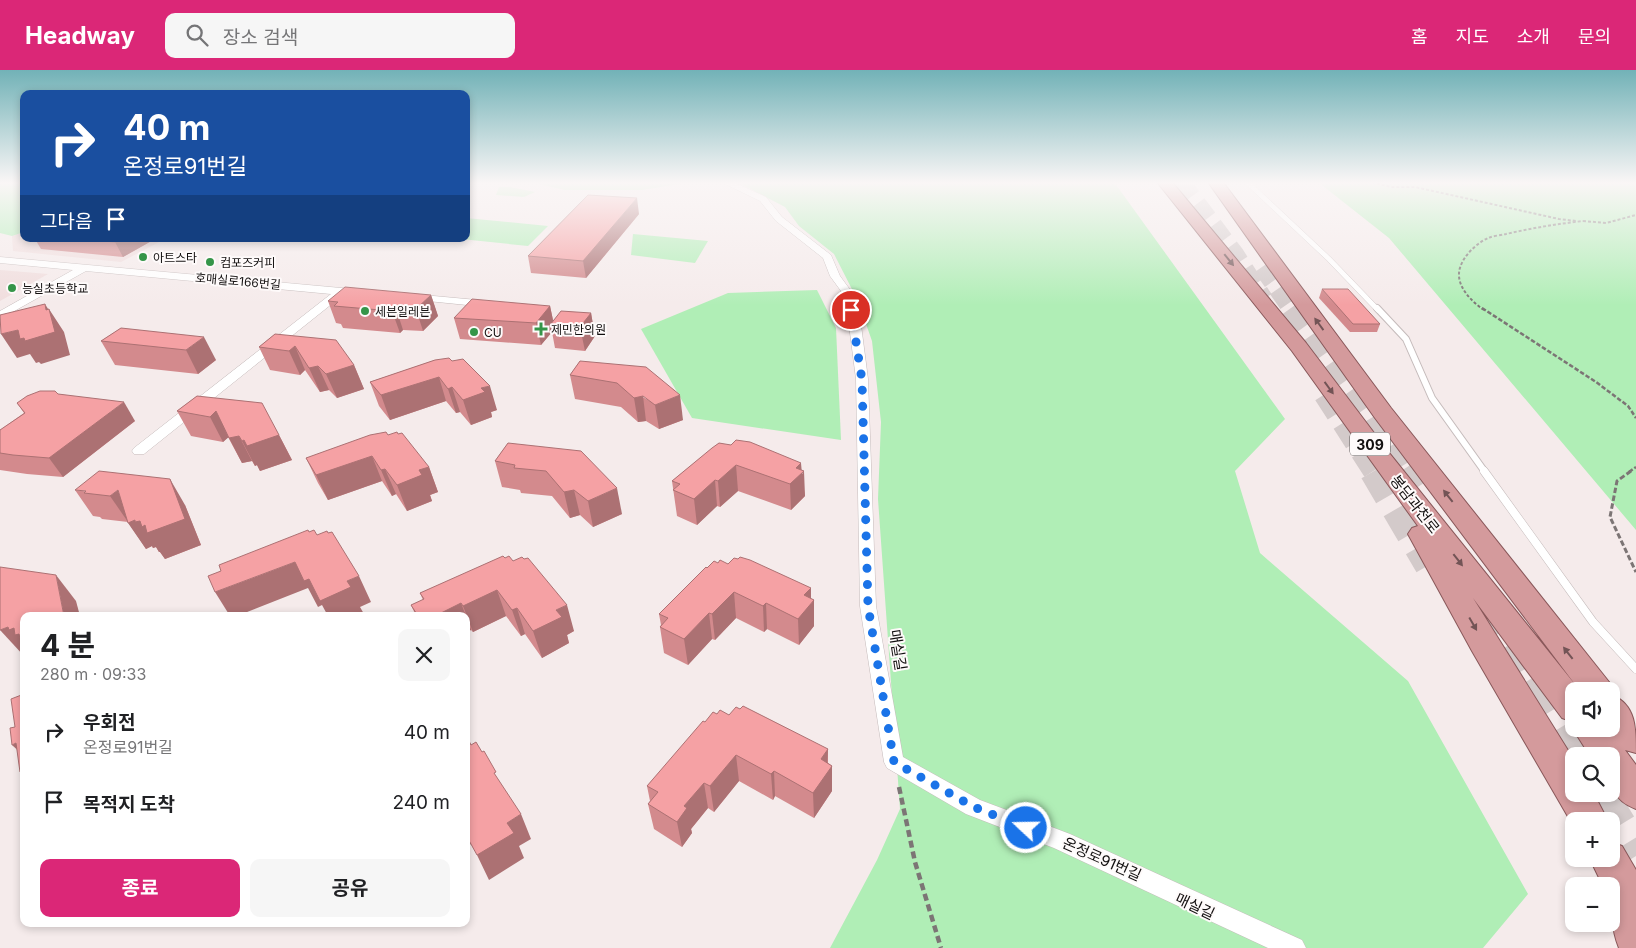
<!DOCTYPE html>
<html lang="ko">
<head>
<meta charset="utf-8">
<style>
	body { margin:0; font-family:Inter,"Noto Sans KR",sans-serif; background:#f6f6f6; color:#202124; height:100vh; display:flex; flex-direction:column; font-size:19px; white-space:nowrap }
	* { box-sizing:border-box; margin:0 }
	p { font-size:16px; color:#757577 }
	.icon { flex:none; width:28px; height:28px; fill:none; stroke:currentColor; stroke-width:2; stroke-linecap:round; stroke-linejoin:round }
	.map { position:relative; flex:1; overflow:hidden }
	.details { position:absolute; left:20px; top:542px; width:450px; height:315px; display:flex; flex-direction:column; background:#fff; border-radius:10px; box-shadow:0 2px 8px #0003 }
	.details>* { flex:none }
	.banner { position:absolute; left:20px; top:20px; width:450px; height:152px; border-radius:10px; box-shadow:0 2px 8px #0003; background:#1a4fa0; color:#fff; overflow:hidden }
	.tools { position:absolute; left:1565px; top:612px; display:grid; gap:10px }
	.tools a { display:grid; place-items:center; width:55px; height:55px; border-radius:10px; background:#fff; box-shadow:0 2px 8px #0003; font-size:25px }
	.pin { position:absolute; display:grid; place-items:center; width:42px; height:42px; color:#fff; margin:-21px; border:2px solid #fff; border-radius:50%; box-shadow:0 1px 5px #0007 }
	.me { position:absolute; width:55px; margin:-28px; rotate:291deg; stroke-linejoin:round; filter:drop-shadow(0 0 4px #0008) }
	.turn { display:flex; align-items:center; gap:18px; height:105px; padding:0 20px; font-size:22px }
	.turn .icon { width:65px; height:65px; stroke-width:2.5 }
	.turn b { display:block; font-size:35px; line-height:42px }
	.then { display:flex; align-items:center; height:48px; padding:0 20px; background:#0003; gap:10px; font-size:19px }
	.round { display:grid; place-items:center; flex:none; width:52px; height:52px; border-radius:10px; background:#f6f6f6 }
	.headline { display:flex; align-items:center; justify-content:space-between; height:85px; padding:0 20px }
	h1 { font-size:30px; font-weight:700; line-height:38px }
	.primary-button { display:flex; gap:10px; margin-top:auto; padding:10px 20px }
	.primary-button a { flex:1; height:58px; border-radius:10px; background:#db2777; color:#fff; font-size:20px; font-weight:700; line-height:58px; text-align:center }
	.primary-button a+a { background:#f6f6f6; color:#202124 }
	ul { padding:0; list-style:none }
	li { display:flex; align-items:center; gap:15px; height:70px; padding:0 20px }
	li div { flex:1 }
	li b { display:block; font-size:19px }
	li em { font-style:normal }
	header { display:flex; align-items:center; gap:30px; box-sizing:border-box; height:70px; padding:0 25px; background:#db2777; color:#fff }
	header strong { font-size:24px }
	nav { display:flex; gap:28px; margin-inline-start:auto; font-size:18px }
	.search { width:350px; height:45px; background:#f6f6f6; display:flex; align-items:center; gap:12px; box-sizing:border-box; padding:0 18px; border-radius:10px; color:#757577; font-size:19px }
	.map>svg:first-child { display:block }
	.built { fill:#f0dddd }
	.green { fill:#b0eeb6 }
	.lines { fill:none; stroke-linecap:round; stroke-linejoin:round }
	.motorway-tunnel-far3 { stroke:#d3caca; stroke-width:18; stroke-dasharray:18 9; stroke-linecap:butt }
	.motorway-tunnel-far2 { stroke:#d3caca; stroke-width:23; stroke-dasharray:23 11; stroke-linecap:butt }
	.motorway-tunnel-far1 { stroke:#d3caca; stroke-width:29; stroke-dasharray:29 15; stroke-linecap:butt }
	.motorway-tunnel { stroke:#d3caca; stroke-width:38; stroke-dasharray:38 19; stroke-linecap:butt }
	.service-far2-casing { stroke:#c5bbbb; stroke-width:5.5 }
	.service-far1-casing { stroke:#c5bbbb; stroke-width:8 }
	.service-casing { stroke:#c5bbbb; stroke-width:9 }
	.minor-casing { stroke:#c5bbbb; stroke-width:1 }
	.trunk-casing { stroke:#89585a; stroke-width:2 }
	.path-far3 { stroke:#7c7575; stroke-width:2; stroke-dasharray:3 2; stroke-linecap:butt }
	.path-far2 { stroke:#7c7575; stroke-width:2.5; stroke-dasharray:4.5 2; stroke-linecap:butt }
	.path-far1 { stroke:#7c7575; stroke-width:3; stroke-dasharray:5.5 2.5; stroke-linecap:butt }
	.path { stroke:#7c7575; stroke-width:4.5; stroke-dasharray:7 4; stroke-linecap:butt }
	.service-far2 { stroke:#fff; stroke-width:5 }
	.service-far1 { stroke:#fff; stroke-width:6 }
	.service { stroke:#fff; stroke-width:8 }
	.minor { fill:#fff; fill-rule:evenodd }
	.trunk { fill:#d49a9c; fill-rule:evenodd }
	.wall { fill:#d38a8d }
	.shaded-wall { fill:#ac7173 }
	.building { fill:#f5a1a4; stroke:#ac7173 }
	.oneway { fill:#735456 }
	.route { stroke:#1a73e8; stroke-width:9; stroke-dasharray:0 16.2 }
	.poi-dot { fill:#359549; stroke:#fefafa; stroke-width:2 }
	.labels { text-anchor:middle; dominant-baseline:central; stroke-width:4; stroke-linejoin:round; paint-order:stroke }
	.far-poi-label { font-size:12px; fill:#120f0f; stroke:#fefafa; text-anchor:start }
	.far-street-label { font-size:12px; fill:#120f0f; stroke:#fefafa }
	.shield { fill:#fefafa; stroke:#595656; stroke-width:1 }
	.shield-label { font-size:14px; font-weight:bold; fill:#120f0f }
	.street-label { font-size:15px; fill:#120f0f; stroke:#fefafa }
</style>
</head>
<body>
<header>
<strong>Headway</strong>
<div class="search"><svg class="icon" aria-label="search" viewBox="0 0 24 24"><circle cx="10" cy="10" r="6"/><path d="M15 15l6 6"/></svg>장소 검색</div>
<nav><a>홈</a><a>지도</a><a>소개</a><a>문의</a></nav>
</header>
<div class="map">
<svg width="1636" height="878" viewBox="0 0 1636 878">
	<rect width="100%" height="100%" fill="#f5ebeb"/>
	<g class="built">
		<polygon points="24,162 24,169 165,169 121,192 13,181 12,166"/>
		<polygon points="0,200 48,204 0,231"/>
	</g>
	<g class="green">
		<polygon points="0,112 24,112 24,162 12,166 0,163"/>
		<polygon points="529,112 692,112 642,120 565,120"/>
		<polygon points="737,112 1114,112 1285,349 1235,401 1260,483 1408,611 1528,824 1483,878 830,878 877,790 900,739 878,429 881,352 872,271 858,231 834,184 799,156 785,137"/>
		<polygon points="1318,112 1636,112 1636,460 1389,168"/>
		<polygon points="499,117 510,117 535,122 524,127 496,125"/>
		<polygon points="466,148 548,156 528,176 461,169 466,169"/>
		<polygon points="633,164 708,171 695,193 631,185"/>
		<polygon points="817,220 836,258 841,370 692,348 641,259 728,223"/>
	</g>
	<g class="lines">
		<g class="motorway-tunnel-far3">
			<polyline points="1181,112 1235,184 1264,229"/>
			<polyline points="1262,197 1292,240"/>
		</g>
		<g class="motorway-tunnel-far2">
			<polyline points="1291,238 1368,346 1402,402"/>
			<polyline points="1325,324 1375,402"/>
		</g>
		<g class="motorway-tunnel-far1">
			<polyline points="1374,401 1429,495"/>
			<polyline points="1401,401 1413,420"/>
			<polyline points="1485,538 1529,611"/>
		</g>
		<g class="motorway-tunnel">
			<polyline points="1529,610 1575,686"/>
			<polyline points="1598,724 1636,786"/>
		</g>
		<g class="service-far2-casing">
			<polyline id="service-far2" points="1247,112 1329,189 1378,240"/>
		</g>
		<g class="service-far1-casing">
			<polyline id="service-far1" points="1377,238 1406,269 1432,328 1485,402"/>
		</g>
		<g class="service-casing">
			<polyline id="service" points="1484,401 1593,552 1636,599"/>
		</g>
		<g class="minor-casing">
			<g id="minor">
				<polygon points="721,112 733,112 766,127 782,147 831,185 840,206 851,221 861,255 868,309 876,536 903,687 980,730 1070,764 1302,870 1306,878 1268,878 1054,778 966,744 887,698 884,692 860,536 856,309 849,255 841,221 830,206 823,188 776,151 760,131"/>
				<polygon points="0,187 341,218 360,220 365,223 360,226 343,225 144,384 134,384 132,381 134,378 331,224 86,201 0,249 0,241 73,200 0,193"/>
				<polygon points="412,224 477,230 483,233 477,236 408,229 407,227 408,225"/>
			</g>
		</g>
		<g class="trunk-casing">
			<g id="trunk">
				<path d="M1157 112H1172L1306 273 1390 384 1577 617 1375 348 1208 112H1223L1391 338 1609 612 1614 621 1612 625C1636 635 1636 658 1636 683L1625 680 1636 695V739C1609 729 1611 712 1611 686H1590L1573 659H1611V621H1574V652L1562 648 1473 528 1574 690V724H1594L1608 751H1574V757L1472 581 1408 464 1412 458 1418 456 1292 281Z"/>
				<path d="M1611 772 1622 776 1636 800V878H1619C1611 859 1611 837 1611 816H1603L1590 789H1611Z"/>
			</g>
		</g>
		<g class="path-far3">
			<polyline points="1372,112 1391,117 1415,117 1559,149 1576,151"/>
			<polyline points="1583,151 1606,153 1636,145"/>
			<path d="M1484 240C1472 232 1458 218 1459 203 1460 189 1475 174 1488 168 1493 166 1501 165 1506 164 1532 158 1557 154 1583 151"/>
		</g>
		<g class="path-far2">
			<polyline points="1482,238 1596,312 1628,336 1636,348"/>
			<polyline points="1629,402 1636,397"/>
		</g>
		<polyline class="path-far1" points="1631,401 1617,411 1610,447 1636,502"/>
		<polyline class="path" points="899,717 915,792 941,878"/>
		<use href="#service-far2" class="service-far2"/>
		<use href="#service-far1" class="service-far1"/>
		<use href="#service" class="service"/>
		<use href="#minor" class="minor"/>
		<use href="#trunk" class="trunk"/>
	</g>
	<g class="wall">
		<polygon points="639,144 586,208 531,203 528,186"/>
		<polygon points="35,169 155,169 123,187 41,179"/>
		<polygon points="1322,219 1380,254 1377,262 1350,262 1319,228"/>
		<polygon points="431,225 438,246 423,261 403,260 400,263 343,258 341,254 336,253 328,231"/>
		<polygon points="550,236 553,250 591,243 595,266 585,281 555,278 552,262 541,275 460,269 454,248"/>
		<polygon points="121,258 216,290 198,304 115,295 101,271"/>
		<polygon points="275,264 354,295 364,319 337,328 329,320 320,322 305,300 300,305 270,300 259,277"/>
		<polygon points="435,290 497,340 491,342 492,347 471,355 460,342 456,343 446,331 390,350 379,336 370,312"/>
		<polygon points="580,291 683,350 659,359 646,351 638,352 621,337 575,329 570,305"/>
		<polygon points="58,324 135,351 63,407 27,404 0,400 0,360 24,343 17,333"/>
		<polygon points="197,326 279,365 292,390 260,401 257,395 255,396 252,391 242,393 228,367 223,372 191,366 177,341"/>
		<polygon points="388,365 429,397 438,422 430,425 432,431 407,441 396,424 392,426 382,411 328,430 318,413 306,388"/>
		<polygon points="508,373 622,444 593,457 580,445 570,448 552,426 521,423 520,420 502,417 495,391"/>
		<polygon points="719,373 801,400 805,426 791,440 738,421 720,437 717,436 697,455 677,446 672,411"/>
		<polygon points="75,420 185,435 201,475 165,489 160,482 159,482 156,477 153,478 152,476 146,479 128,452 102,449 100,447 93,446"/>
		<polygon points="505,488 513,491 574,561 567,565 569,573 542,588 525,564 521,566 506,546 473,562 471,560 466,562 466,546 416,546 411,535 423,530 420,523"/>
		<polygon points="718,493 728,494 814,530 814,556 799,575 767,559 764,562 736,548 715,570 712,569 688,595 664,583 660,557 661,555 659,544 707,498"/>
		<polygon points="717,644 729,645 828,679 828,693 832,696 832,721 814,748 775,726 773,730 739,711 714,742 708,738 691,759 692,763 682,777 654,759 648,734 650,731 647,716 705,652"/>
	</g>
	<g class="shaded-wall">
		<polygon points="637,128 639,144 586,208 583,191"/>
		<polygon points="121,169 155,169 123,187 115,172"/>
		<polygon points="431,225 438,246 423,261 416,239"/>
		<polygon points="45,234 50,242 49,239 64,262 70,285 41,294 39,292 36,293 30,284 17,288 1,264 18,260 46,240"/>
		<polygon points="550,236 554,255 550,255 552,262 541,275 536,253"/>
		<polygon points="396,238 403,260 400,263 392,241"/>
		<polygon points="591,243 595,266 585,281 580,257"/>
		<polygon points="204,267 216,290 198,304 186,280"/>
		<polygon points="295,276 305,300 300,305 289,281"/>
		<polygon points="354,295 364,319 337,328 326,304"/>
		<polygon points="318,296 329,320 320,322 309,298"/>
		<polygon points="439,307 446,331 390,350 381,325"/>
		<polygon points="490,316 497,340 491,342 492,347 471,355 463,330 481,318"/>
		<polygon points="452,317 460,342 456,343 448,319"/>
		<polygon points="680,325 683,350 659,359 655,335"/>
		<polygon points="643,326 646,351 638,352 634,328"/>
		<polygon points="124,332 135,351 63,407 49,388"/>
		<polygon points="216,341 230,366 223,372 210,347"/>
		<polygon points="279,365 292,390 260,401 257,395 255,396 242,371"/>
		<polygon points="239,366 252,391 242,393 229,368"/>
		<polygon points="372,386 382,411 328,430 316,405"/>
		<polygon points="801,393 802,404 804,401 805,426 791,440 790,414 796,398"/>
		<polygon points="736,395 738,421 720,437 718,411"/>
		<polygon points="429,397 438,422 430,425 432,431 407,441 397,415 419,400"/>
		<polygon points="385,399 396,424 392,426 381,400"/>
		<polygon points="170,409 185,435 201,475 165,489 160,482 159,482 156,477 153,478 152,476 146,479 128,453 135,450 140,451"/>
		<polygon points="715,410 717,436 697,455 694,429"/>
		<polygon points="617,418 622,444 593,457 588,431"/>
		<polygon points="118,420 128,452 110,426"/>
		<polygon points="574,420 580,445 570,448 564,422"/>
		<polygon points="295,492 309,509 347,511 359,506 371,532 360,537 364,544 358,546 328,546 322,535 318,537 308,518 237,546 230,546 215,522"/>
		<polygon points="56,505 76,531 80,546 64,546"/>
		<polygon points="811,518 811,534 814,530 814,556 799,575 798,549 804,525"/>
		<polygon points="497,520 506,546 473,562 463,536"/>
		<polygon points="734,522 736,548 715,570 712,544"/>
		<polygon points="461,533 466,546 435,546"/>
		<polygon points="766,533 767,559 764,562 763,536"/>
		<polygon points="567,535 574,561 567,565 569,573 542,588 533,561 556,540"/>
		<polygon points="517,538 525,564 521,566 512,540"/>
		<polygon points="709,543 712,569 688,595 684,569"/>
		<polygon points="466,547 471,560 466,562"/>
		<polygon points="8,557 14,558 24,568 24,586 0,560"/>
		<polygon points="16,673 24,686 12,675"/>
		<polygon points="828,679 827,703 832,696 832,721 814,748 813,723 821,689"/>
		<polygon points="736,685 739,711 714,742 710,716"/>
		<polygon points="24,700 24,706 20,702"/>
		<polygon points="774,701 775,726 773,730 771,704"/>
		<polygon points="704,713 708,738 691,759 692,763 682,777 677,752 684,736"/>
		<polygon points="521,744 531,769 519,776 524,788 489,810 477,785 507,753"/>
		<polygon points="466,765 471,774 466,777"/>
	</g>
	<g class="building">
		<polygon points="588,125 637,128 583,191 528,186"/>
		<polygon points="81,169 121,169 115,172"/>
		<polygon points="345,217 431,225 416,239 396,238 392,241 334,236 338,232 328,231"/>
		<polygon points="1322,219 1348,219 1380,254 1353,254"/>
		<polygon points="472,229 550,236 536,253 454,248"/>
		<polygon points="45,234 46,240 49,239 55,262 25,271 24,268 20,269 18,260 1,264 0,245"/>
		<polygon points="561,241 591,243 580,257 550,255"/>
		<polygon points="121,258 204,267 186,280 101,271"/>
		<polygon points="275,264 336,270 354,295 326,304 318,296 309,298 295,276 289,281 259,277"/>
		<polygon points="449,288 452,291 463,289 490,316 481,318 485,322 463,330 452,317 448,319 439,307 381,325 370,312 435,290"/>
		<polygon points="580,291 646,297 680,325 655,335 643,326 634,328 617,313 570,305"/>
		<polygon points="40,321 55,321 58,324 124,332 49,388 13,385 0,383 0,360 25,343 17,333 27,326"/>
		<polygon points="197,326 262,333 279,365 247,376 244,370 242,371 239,366 229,368 216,341 210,347 177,341"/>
		<polygon points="386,362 388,365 397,362 398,364 402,363 429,397 419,400 422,405 397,415 385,399 381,400 372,386 316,405 306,388 370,365"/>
		<polygon points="736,370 750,372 801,393 796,398 804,401 790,414 736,395 718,411 715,410 694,429 673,420 680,414 672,411 712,378 719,373 731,375"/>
		<polygon points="508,373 581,381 617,418 588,431 574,420 564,422 546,401 514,398 515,395 495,391"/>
		<polygon points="99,401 170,409 185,449 147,463 145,455 142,457 140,451 135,452 135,450 128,453 118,420 110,426 84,423 86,421 75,420"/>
		<polygon points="308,460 309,462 314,460 317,465 327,461 328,463 332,462 359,506 347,511 351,517 320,531 309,509 304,511 295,492 215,522 208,506 221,501 219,495"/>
		<polygon points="503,486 505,488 509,486 513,491 522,487 524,489 528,488 567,535 556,540 562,547 533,561 517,538 512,540 497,520 463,536 461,533 435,546 418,546 411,535 424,529 420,523"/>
		<polygon points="740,487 750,490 811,518 804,525 814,530 798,549 766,533 763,536 734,522 712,544 709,543 684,569 660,557 668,548 659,544 706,497 707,498 714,491 718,493 720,490 728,494 734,488 738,489"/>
		<polygon points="0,497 56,505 64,546 24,546 24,572 21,573 19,564 15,565 14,558 9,560 8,557 0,560"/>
		<polygon points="24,624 24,700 20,702 16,673 12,675 10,658 15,657 11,629"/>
		<polygon points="743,636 828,679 821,689 832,696 813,723 774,701 771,704 736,685 710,716 704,713 684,736 687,738 677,752 648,734 658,722 647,716 703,651 705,652 713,642 717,644 720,640 729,645 736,637 740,639"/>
		<polygon points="469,671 471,675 476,672 482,682 484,681 496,702 494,703 521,744 507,753 514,763 477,785 466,765 466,673"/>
	</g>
	<defs><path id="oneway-solid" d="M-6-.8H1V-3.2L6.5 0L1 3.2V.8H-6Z" transform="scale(1.25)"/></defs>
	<g class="oneway">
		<use href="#oneway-solid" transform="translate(1229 190) rotate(51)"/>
		<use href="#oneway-solid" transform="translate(1319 254) rotate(-126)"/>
		<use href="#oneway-solid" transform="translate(1329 318) rotate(54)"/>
		<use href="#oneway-solid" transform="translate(1448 426) rotate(-128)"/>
		<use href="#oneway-solid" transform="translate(1458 490) rotate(52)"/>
		<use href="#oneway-solid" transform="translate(1473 554) rotate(60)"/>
		<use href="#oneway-solid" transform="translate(1568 583) rotate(-128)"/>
	</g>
	<linearGradient id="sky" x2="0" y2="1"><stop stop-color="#72b2b7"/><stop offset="0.48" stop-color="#faf6f6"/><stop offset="1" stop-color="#faf6f6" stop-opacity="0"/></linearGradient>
	<rect width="1636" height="235" fill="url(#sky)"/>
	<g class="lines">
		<polyline class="route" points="851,240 862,310 868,536 894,692 974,737 1026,758"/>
	</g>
	<g class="poi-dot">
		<circle cx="143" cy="187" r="5"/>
		<circle cx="210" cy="192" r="5"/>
		<circle cx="12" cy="218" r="5"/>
		<circle cx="365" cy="241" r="5"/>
		<path d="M538.5 251.5h5v5h5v5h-5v5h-5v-5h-5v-5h5z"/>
		<circle cx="474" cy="262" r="5"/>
	</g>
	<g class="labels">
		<g class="far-poi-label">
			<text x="153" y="187">아트스타</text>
			<text x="220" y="192">컴포즈커피</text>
			<text x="22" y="218">능실초등학교</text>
			<text x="375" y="241">세븐일레븐</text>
			<text x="551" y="259">제민한의원</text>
			<text x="484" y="262">CU</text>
		</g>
		<g class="far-street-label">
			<text transform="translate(238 211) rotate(5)">호매실로166번길</text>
		</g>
		<rect class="shield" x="1350" y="362.5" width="40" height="23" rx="4"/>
		<g class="shield-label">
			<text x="1370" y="374">309</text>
		</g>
		<g class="street-label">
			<text transform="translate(1415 434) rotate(52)">봉담과천로</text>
			<text transform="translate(898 580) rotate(81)">매실길</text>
			<text transform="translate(1102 789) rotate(24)">온정로91번길</text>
			<text transform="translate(1195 836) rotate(25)">매실길</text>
		</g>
	</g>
</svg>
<div class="tools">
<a><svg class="icon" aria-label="sound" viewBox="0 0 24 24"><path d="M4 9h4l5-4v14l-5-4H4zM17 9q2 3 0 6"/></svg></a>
<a><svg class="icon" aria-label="search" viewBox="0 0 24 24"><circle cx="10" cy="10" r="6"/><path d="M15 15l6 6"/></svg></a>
<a>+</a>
<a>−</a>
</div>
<div class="pin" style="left:851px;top:240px;background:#d93025"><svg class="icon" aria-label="arrive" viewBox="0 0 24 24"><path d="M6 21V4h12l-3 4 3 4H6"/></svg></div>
<svg class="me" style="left:1026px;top:758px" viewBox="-20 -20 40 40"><circle r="17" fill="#1a73e8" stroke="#fff" stroke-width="3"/><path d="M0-11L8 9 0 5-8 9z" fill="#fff"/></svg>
<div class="banner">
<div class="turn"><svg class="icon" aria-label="right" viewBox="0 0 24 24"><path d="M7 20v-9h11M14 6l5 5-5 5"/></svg><div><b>40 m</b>온정로91번길</div></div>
<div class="then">그다음<svg class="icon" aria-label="arrive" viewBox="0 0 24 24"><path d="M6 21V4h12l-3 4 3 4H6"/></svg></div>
</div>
<section class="details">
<div class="headline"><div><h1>4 분</h1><p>280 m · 09:33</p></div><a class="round"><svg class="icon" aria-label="close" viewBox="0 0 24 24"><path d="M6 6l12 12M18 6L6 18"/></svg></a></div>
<ul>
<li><svg class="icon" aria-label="right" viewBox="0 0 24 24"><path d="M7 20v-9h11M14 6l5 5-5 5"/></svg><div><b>우회전</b><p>온정로91번길</p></div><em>40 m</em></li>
<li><svg class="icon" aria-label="arrive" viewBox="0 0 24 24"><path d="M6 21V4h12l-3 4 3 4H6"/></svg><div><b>목적지 도착</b></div><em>240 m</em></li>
</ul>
<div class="primary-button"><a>종료</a><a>공유</a></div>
</section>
</div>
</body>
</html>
